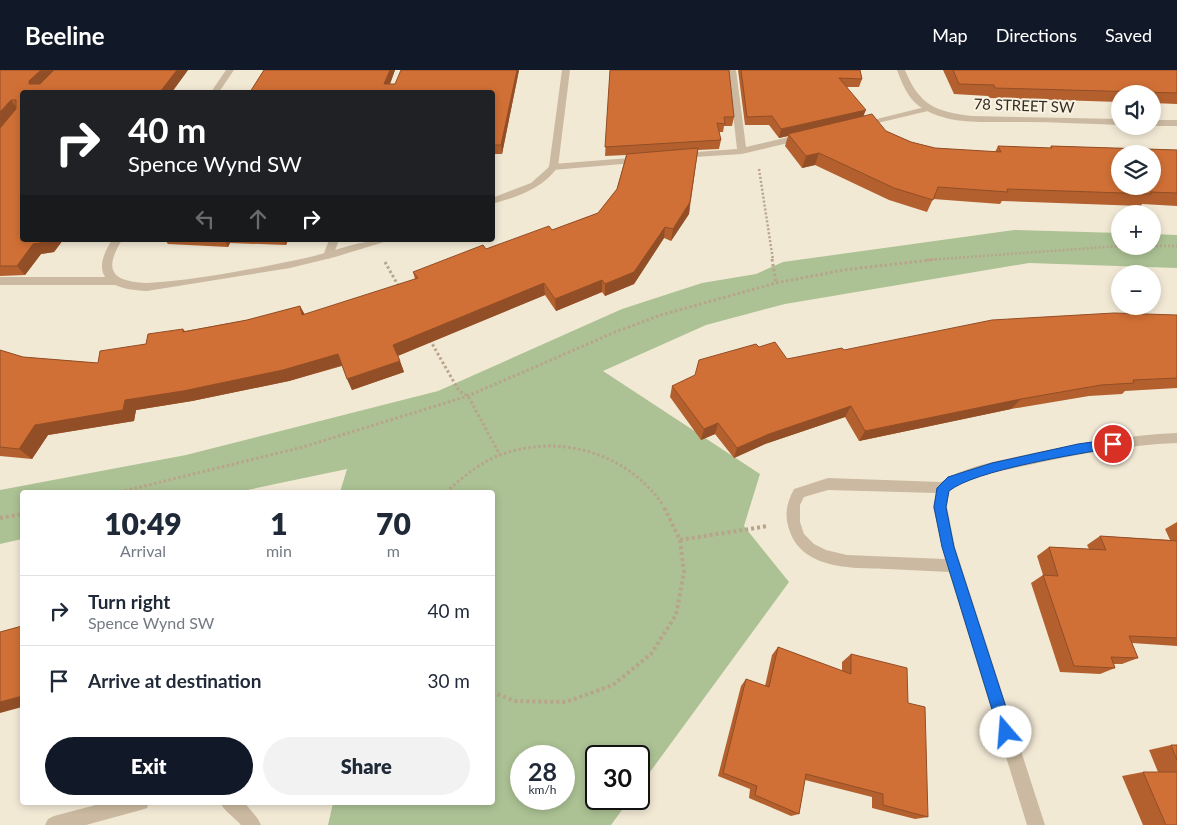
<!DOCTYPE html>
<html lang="en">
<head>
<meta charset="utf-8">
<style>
	body { margin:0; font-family:Lato,sans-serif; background:#f2f2f3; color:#1f2937; height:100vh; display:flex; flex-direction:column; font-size:19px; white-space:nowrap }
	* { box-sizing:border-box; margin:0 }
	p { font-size:16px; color:#747a83 }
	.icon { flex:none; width:28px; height:28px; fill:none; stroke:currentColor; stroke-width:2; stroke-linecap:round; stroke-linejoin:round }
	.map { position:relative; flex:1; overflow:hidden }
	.side { position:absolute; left:20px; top:420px; width:475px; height:315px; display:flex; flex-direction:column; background:#fff; border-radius:5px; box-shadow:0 2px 8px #0003 }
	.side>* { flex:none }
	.hud { position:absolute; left:20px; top:20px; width:475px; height:152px; border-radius:5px; box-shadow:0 2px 8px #0003; background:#202124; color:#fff; overflow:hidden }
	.controls { position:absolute; left:1111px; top:15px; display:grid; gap:10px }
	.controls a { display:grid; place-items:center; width:50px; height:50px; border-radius:50%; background:#fff; box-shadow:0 2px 8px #0003; font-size:25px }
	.speed { position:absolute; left:510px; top:675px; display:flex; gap:10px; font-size:25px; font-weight:700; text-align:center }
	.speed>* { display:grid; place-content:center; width:65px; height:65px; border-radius:50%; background:#fff; box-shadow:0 2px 8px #0003; line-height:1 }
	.speed small { font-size:12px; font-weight:400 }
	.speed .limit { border:2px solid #111; border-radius:8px; background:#fff; color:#111 }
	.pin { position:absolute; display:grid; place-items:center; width:42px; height:42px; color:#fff; margin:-21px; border:2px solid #fff; border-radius:50%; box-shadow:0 1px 5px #0007 }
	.me { position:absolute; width:55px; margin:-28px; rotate:342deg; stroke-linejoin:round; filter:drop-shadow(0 0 4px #0008) }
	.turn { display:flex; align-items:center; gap:18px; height:105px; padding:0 25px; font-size:22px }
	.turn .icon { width:65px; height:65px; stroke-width:2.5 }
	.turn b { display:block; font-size:35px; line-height:42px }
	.lanes { display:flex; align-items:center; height:48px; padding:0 25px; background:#0003; justify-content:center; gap:25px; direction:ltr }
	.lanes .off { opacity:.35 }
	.eta { display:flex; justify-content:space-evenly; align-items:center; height:85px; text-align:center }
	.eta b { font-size:30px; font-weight:800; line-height:35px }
	.primary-button { display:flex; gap:10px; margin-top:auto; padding:10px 25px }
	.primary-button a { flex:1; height:58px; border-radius:30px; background:#111827; color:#fff; font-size:20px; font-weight:800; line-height:58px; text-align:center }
	.primary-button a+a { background:#f2f2f3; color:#1f2937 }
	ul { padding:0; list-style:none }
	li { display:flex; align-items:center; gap:15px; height:70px; padding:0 25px; border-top:1px solid #e0e1e3 }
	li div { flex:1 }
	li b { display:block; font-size:19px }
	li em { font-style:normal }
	header { display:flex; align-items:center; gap:30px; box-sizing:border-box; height:70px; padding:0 25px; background:#111827; color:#fff }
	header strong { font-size:24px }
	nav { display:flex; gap:28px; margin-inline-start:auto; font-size:18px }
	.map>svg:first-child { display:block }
	.green { fill:#acc294; fill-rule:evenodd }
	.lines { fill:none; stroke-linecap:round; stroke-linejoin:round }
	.path-far2 { stroke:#b7a48b; stroke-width:2.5; stroke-dasharray:2 2; stroke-linecap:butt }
	.path-far1 { stroke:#b7a48b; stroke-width:3; stroke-dasharray:2.5 2.5; stroke-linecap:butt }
	.path { stroke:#b7a48b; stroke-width:4; stroke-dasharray:3 3; stroke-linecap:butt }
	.service { fill:#cbbaa1; fill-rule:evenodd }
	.minor { fill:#cbbaa1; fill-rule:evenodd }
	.wall { fill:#b3602e }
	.shaded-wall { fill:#924e26 }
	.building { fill:#d07036; stroke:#924e26; fill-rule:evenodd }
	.route { fill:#1a73e8; stroke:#114b97 }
	.labels { text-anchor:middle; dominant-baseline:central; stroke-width:4; stroke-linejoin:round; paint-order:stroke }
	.far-street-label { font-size:15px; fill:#342b24; stroke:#faf2e1 }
</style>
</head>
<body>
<header>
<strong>Beeline</strong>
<nav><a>Map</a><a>Directions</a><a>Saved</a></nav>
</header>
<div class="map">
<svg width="1177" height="755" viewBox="0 0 1177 755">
	<rect width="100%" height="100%" fill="#f2e9d5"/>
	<path class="green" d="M1014 160 1120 163V176H1152L1153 164 1177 165V198L1029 193 785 234 706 255 603 301 760 404 744 456 789 512 639 717V686H596V729H630L611 755H328L333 733 492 732V422H340L347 399 238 422H22V469L0 474V420L186 385 438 321 622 239 702 213 756 204 783 192ZM521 686H564V729H521Z"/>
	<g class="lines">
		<g class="path-far2">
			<polyline points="759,99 773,190"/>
			<polyline points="1152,176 1177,176"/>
			<polyline points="927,190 1120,176"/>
		</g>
		<g class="path-far1">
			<polyline points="772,189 776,213"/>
			<polyline points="385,192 399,217"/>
			<polyline points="430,270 459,321 468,326 500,385"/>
			<polyline points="120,422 303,377 468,326 615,262 661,245 776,213 843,200 939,189"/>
			<path d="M446 422C462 408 479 393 500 385 550 366 609 378 646 415 653 422 659 428 663 436"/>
		</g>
		<g class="path">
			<polyline points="0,448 22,444"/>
			<polyline points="680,470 768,456"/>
			<polyline points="492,622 515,631 566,632 613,615 651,584 676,545 684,502 680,470 663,435"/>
		</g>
		<g class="service">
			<polygon points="728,0 736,0 746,77 802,64 805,65 805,69 742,84 679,88 679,84 682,83 737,79"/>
			<polygon points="929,36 933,38 932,40 861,57 857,54"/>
			<polygon points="642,87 645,88 645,92 553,100 548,97 553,94"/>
			<polygon points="329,170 339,170 333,186 328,189 323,186"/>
			<polygon points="0,207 116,207 121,211 116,215 0,215"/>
		</g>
		<g class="minor">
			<polygon points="226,0 234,0 219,22 211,22"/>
			<path d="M562 0H570L558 97C542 119 517 127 492 134V128L531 113 549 97Z"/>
			<path d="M897 0H905C919 35 936 42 972 46L1120 49V55C1088 54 1056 52 1024 52 990 51 948 57 919 36 907 27 902 13 897 0Z"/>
			<rect x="1152" y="50" width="25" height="6"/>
			<path d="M112 170H122C103 200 112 212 147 213 200 210 258 198 310 187 335 181 360 170 385 170L384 172 335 187 290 198 147 221C110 220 88 207 112 170Z"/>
			<path d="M1177 363V373C1127 375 1078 384 1029 395 1001 401 973 405 949 421L947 437 955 477 1045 755H1027L949 502C929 501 908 500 888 499 854 498 804 500 790 462 784 446 786 434 794 419L828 408 941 412C967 395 999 391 1029 384 1078 374 1127 365 1177 363ZM828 420 936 423 933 437 945 489 847 485 826 480 814 474 804 464 800 452V435L804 427Z"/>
			<polygon points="107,732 149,732 147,738 141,740 86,755 45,755 48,749 54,746"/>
			<path d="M220 732H244L258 749 261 755H241C235 748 222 739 220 732Z"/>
		</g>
	</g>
	<g class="wall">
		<polygon points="0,0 188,0 54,182 41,184 25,205 0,206"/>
		<polygon points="264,0 395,0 390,14 395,14 519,0 502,84 492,84 492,22 250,22"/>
		<polygon points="610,0 734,47 732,56 724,56 723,62 719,62 721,70 719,79 698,80 689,144 671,171 664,168 634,214 605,226 602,222 556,241 545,225 398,286 404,302 352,320 342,296 289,311 192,331 136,340 134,351 48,365 32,389 0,386 0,280 23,287 98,293 183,259 185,261 247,250 300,236 305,245 415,209 413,202 486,179 552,160 598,143 617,119 626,85 605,86"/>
		<polygon points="738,0 860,0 862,9 859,17 847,17 864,46 886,61 911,72 935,78 995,82 998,76 1050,78 1051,76 1177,80 1177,136 1142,134 1141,136 1002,131 1000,134 933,129 927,142 889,130 815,95 802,98 785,76 788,66 779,68 769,55 745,55"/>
		<polygon points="943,0 1177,0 1177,34 1152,33 1152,24 1120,24 1120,32 990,28 988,26 954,24"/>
		<polygon points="165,170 288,170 286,175 230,173 228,177 168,174"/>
		<polygon points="1177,245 1177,318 1125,321 1122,324 1089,326 1011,339 859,371 845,347 765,374 734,388 715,364 701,370 670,327 672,316 759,277 787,289 844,280"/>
		<polygon points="1177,452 1177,576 1132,573 1138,588 1122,594 1114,594 1115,598 1100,604 1060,602 1031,513 1043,505 1037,486 1049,477 1089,479 1087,475 1100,466 1170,470 1165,459"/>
		<polygon points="778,577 842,601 842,592 851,584 908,633 928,747 915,749 872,738 872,727 805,710 799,744 791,746 749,728 750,719 718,706 741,616 746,609 765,616 772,585"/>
		<polygon points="1171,675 1177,675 1177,755 1143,755 1122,706 1143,702 1158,702 1149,680"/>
	</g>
	<g class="shaded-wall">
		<polygon points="41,0 56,0 36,21 29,14 29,11"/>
		<polygon points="177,0 188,0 172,22 160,22"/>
		<polygon points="390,0 395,0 387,22 384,14"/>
		<polygon points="517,0 519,0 502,84 501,75"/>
		<polygon points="11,30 18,40 0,59 0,42"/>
		<polygon points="866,40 862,49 788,64 788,66 779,68 781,59"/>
		<polygon points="819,83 815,95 802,98 806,86"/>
		<polygon points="690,132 689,144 671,171 673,159"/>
		<polygon points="665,157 664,168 634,214 605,226 605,214"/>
		<polygon points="48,170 63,170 54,182 41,184 25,205 17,196 33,174"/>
		<polygon points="224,170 229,170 230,173 228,177"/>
		<polygon points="283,170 288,170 286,175"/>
		<polygon points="602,210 602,222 556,241 555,229"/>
		<polygon points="544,213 545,225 397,286 393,275"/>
		<polygon points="300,236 306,247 302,245"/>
		<polygon points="338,284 343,295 289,311 192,331 136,340 134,351 48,365 32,389 19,379 35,355 125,330"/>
		<polygon points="400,291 404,302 352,320 347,309"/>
		<polygon points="1021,329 1011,339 859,371 865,361"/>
		<polygon points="851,336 845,347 765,374 734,388 737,378 769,364"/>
		<polygon points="718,353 715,364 701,370 704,359"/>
		<polygon points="22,626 22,637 0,643 0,632"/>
	</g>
	<g class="building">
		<polygon points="0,0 41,0 29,11 29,14 40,14 54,0 177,0 160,22 22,22 22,170 48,170 46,172 33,174 17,196 0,196 0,58 16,39 16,30 11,30 0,42"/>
		<polygon points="264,0 390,0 384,14 395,14 401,0 517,0 501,75 492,75 492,22 250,22"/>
		<polygon points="610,0 729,0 734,47 724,47 725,54 717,53 721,70 605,77"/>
		<polygon points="741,0 860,0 862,9 839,8 866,40 781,59 772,46 747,47"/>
		<polygon points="953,0 1177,0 1177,23 995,18 994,15 959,14"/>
		<path d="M872 44 886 61 911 72 935 78 1001 82 998 76 1052 78 1051 76 1177 80V123L1150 122 1151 124 1007 119 1008 122 938 117 933 130 894 118 819 83 806 86 788 64ZM1120 84H1152V116H1120Z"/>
		<polygon points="698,78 690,132 673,159 665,157 634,202 605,214 602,210 555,229 544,213 393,275 400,291 347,309 338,284 283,300 183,321 125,330 123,340 35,355 19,379 0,377 0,280 23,287 98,293 100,281 146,274 148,264 183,259 183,262 247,250 300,236 302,245 418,208 413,202 483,175 486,179 549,156 552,160 598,143 617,119 627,84"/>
		<polygon points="1114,243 1177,245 1177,308 1133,310 1134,313 1101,315 1021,329 865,361 851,336 769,364 737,378 718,353 704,359 672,316 695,305 699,290 756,274 759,277 775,272 787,289 842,278 844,280 992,250"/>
		<polygon points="1100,466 1177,471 1177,568 1129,566 1138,588 1111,587 1115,598 1074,596 1043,505 1058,506 1049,477 1106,480"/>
		<polygon points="22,556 22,626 0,632 0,562"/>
		<polygon points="778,577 851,604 851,584 907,598 908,633 925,637 928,747 883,735 883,724 806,704 799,744 755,725 757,716 723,703 746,609 769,617"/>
		<polygon points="1171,675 1177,675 1177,690"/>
		<polygon points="1143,702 1177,702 1177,755 1166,755"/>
	</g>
	<path class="route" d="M1113 369 1117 370 1119 374 1117 377 1113 378C1077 384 975 400 949 421L946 437 954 477 1014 662 1012 668 1006 670 1001 668 999 662 942 477 934 437 937 418 948 407 992 393 1078 374Z"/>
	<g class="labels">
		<g class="far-street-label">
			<text transform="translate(1024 35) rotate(2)">78 STREET SW</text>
		</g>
	</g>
</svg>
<div class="controls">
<a><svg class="icon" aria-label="sound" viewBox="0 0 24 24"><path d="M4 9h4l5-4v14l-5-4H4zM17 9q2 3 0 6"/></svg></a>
<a><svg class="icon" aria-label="layers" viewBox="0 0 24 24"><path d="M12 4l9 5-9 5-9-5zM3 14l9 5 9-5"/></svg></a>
<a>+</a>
<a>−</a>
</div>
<div class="speed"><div>28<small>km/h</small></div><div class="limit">30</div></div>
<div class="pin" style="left:1113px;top:374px;background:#d93025"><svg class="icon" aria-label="arrive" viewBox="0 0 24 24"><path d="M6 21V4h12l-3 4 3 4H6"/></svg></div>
<svg class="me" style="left:1006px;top:662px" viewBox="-20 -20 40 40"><circle r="19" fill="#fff"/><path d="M0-13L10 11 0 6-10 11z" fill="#1a73e8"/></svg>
<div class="hud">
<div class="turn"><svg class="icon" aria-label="right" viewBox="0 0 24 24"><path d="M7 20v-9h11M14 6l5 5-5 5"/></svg><div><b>40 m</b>Spence Wynd SW</div></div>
<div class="lanes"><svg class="icon off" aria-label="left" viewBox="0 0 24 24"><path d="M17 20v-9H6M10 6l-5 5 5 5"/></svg><svg class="icon off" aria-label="ahead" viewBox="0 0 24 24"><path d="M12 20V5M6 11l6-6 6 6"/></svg><svg class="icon" aria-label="right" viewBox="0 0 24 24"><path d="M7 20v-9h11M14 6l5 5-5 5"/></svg></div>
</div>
<section class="side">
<div class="eta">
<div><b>10:49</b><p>Arrival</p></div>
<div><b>1</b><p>min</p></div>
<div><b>70</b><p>m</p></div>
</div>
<ul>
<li><svg class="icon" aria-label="right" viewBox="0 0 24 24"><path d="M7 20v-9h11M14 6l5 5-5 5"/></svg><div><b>Turn right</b><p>Spence Wynd SW</p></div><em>40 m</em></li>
<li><svg class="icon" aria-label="arrive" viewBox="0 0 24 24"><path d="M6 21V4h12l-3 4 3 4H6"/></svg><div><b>Arrive at destination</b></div><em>30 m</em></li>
</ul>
<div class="primary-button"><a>Exit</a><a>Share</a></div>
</section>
</div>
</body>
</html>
